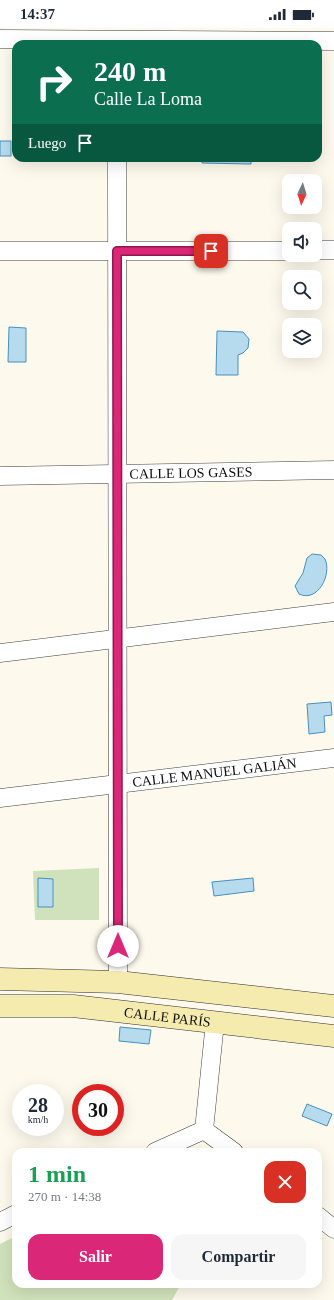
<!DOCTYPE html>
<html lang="es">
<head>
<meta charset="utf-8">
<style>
	body { margin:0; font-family:Georgia,serif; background:#f6f6f7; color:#1f2937; height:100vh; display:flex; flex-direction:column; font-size:15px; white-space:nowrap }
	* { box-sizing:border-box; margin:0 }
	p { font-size:13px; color:#747a83 }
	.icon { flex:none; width:22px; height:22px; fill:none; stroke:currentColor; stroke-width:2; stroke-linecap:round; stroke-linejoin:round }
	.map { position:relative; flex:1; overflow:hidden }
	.panel { position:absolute; left:12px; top:1120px; width:310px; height:140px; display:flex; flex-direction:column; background:#fff; border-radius:12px; box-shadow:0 4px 16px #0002 }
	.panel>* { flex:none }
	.hud { position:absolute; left:12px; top:12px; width:310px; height:122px; border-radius:12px; box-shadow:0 4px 16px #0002; background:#0b6e4f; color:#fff; overflow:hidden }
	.needle { width:26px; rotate:184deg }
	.buttons { position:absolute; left:282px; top:146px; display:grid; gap:8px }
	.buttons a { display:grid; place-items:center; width:40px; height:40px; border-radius:8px; background:#fff; box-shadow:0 4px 16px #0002; font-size:20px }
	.speed { position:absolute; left:12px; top:1056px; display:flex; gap:8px; font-size:20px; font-weight:700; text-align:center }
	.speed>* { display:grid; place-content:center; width:52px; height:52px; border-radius:50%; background:#fff; box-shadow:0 4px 16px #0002; line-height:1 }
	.speed small { font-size:10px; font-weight:400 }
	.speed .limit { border:6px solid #d22; background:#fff; color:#111 }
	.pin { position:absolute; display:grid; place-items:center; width:34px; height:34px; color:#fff; margin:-17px; border-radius:8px; box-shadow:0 2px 6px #0006 }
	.me { position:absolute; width:44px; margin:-22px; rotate:0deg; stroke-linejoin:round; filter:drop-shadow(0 0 3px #0008) }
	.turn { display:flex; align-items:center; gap:14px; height:84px; padding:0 16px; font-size:18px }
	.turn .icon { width:52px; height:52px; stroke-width:2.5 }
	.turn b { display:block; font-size:28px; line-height:34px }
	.then { display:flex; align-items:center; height:38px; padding:0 16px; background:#0003; gap:8px; font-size:15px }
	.round { display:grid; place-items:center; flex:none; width:42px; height:42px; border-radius:12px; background:#f6f6f7 }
	.overview { display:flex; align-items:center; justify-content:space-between; height:68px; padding:0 16px }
	h1 { font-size:24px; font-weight:700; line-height:30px; color:#1e9e55 }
	.action { display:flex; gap:8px; margin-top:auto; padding:8px 16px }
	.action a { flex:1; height:46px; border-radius:12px; background:#db2777; color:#fff; font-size:16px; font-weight:700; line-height:46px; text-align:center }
	.action a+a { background:#f6f6f7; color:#1f2937 }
	.status { display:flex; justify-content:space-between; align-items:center; height:28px; padding:0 20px; background:#fff; direction:ltr }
	.status svg { height:11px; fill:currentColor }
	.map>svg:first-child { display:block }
	.green { fill:#d0e2bb }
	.water { fill:#b7dbee; stroke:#4890bb }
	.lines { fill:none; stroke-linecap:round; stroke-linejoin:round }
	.street-casing { stroke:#3f3f3f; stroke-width:19 }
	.secondary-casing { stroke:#2e2e2e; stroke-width:23 }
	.street { stroke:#fff; stroke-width:18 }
	.secondary { stroke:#f5ebaf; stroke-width:22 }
	.route-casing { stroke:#8e194d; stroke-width:10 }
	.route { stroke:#db2777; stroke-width:7 }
	.labels { text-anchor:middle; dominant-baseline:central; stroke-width:4; stroke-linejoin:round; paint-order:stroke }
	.street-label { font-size:14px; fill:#0c0c0c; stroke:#fff }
</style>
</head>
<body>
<div class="status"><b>14:37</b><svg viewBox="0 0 49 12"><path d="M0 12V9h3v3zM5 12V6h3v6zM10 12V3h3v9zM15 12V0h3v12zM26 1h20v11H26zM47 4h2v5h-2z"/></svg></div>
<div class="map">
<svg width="334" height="1272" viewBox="0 0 334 1272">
	<rect width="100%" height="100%" fill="#fdf9ed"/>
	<g class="green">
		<polygon points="99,840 99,892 35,892 33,843"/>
		<polygon points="16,1208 16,1256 181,1256 172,1272 0,1272 0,1216"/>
	</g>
	<g class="water">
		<rect x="0" y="113" width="11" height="15"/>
		<polygon points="202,130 251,130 251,136 202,135"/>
		<polygon points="9,299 26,300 26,334 8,334"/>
		<polygon points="217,303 243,304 249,311 248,320 243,325 238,327 238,347 216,347"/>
		<path d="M312 526 321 527 325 531C332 546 318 575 299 566L295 558 303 545 307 530Z"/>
		<polygon points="331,674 332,687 324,688 325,704 309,706 307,676"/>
		<polygon points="38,850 53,851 53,879 38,879"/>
		<polygon points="253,850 254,863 214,868 212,854"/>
		<polygon points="120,999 151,1002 149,1016 119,1013"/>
		<polygon points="307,1076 332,1086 327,1098 302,1088"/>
	</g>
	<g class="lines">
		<g class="street-casing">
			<g id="street">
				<polyline points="0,11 334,13"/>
				<polyline points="117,130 118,954"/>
				<polyline points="315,222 334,222"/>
				<polyline points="0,223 289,223"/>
				<path id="s1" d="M0 448 334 442"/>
				<polyline points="0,625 334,584"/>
				<path id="s2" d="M0 770 334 730"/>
				<polyline points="204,1102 215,994"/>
				<polyline points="204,1102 234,1124"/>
				<polyline points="155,1124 204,1102"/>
				<polyline points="318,1188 334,1201"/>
				<polyline points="0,1194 16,1186"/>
			</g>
		</g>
		<g class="secondary-casing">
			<g id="secondary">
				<polyline points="0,951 118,954 334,978"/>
				<path id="s3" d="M0 978H73L334 1008"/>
			</g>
		</g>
		<use href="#street" class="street"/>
		<use href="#secondary" class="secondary"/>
	</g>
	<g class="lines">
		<g class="route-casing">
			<polyline id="route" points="118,918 117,223 211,223"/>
		</g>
		<use href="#route" class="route"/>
	</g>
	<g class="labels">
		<g class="street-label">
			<text stroke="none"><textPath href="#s1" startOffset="191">CALLE LOS GASES</textPath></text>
			<text stroke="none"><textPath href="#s2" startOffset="216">CALLE MANUEL GALIÁN</textPath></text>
			<text stroke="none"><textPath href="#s3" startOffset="168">CALLE PARÍS</textPath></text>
		</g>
	</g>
</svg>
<div class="buttons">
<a><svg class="needle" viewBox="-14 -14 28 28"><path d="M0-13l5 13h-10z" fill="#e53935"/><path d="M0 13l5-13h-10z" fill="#747a83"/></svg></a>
<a><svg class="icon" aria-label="sound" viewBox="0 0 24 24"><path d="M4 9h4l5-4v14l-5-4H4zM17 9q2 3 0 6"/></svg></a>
<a><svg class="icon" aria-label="search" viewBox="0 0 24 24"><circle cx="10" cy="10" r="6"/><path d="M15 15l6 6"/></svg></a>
<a><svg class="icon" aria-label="layers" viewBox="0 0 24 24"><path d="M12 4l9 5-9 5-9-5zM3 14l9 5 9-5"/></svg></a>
</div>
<div class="speed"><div>28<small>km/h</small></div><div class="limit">30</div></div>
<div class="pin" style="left:211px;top:223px;background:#d93025"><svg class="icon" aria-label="arrive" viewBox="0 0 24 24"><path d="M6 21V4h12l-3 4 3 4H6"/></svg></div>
<svg class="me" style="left:118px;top:918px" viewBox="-20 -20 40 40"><circle r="19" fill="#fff"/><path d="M0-13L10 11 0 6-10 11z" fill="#db2777"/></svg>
<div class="hud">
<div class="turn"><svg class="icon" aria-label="right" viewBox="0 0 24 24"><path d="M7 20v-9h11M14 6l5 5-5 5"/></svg><div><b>240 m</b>Calle La Loma</div></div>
<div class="then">Luego<svg class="icon" aria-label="arrive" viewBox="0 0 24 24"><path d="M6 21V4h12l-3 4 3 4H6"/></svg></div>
</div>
<section class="panel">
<div class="overview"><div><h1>1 min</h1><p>270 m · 14:38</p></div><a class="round" style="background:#d93025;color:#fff"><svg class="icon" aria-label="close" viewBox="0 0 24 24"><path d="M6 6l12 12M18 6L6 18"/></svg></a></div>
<div class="action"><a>Salir</a><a>Compartir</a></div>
</section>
</div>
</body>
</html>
